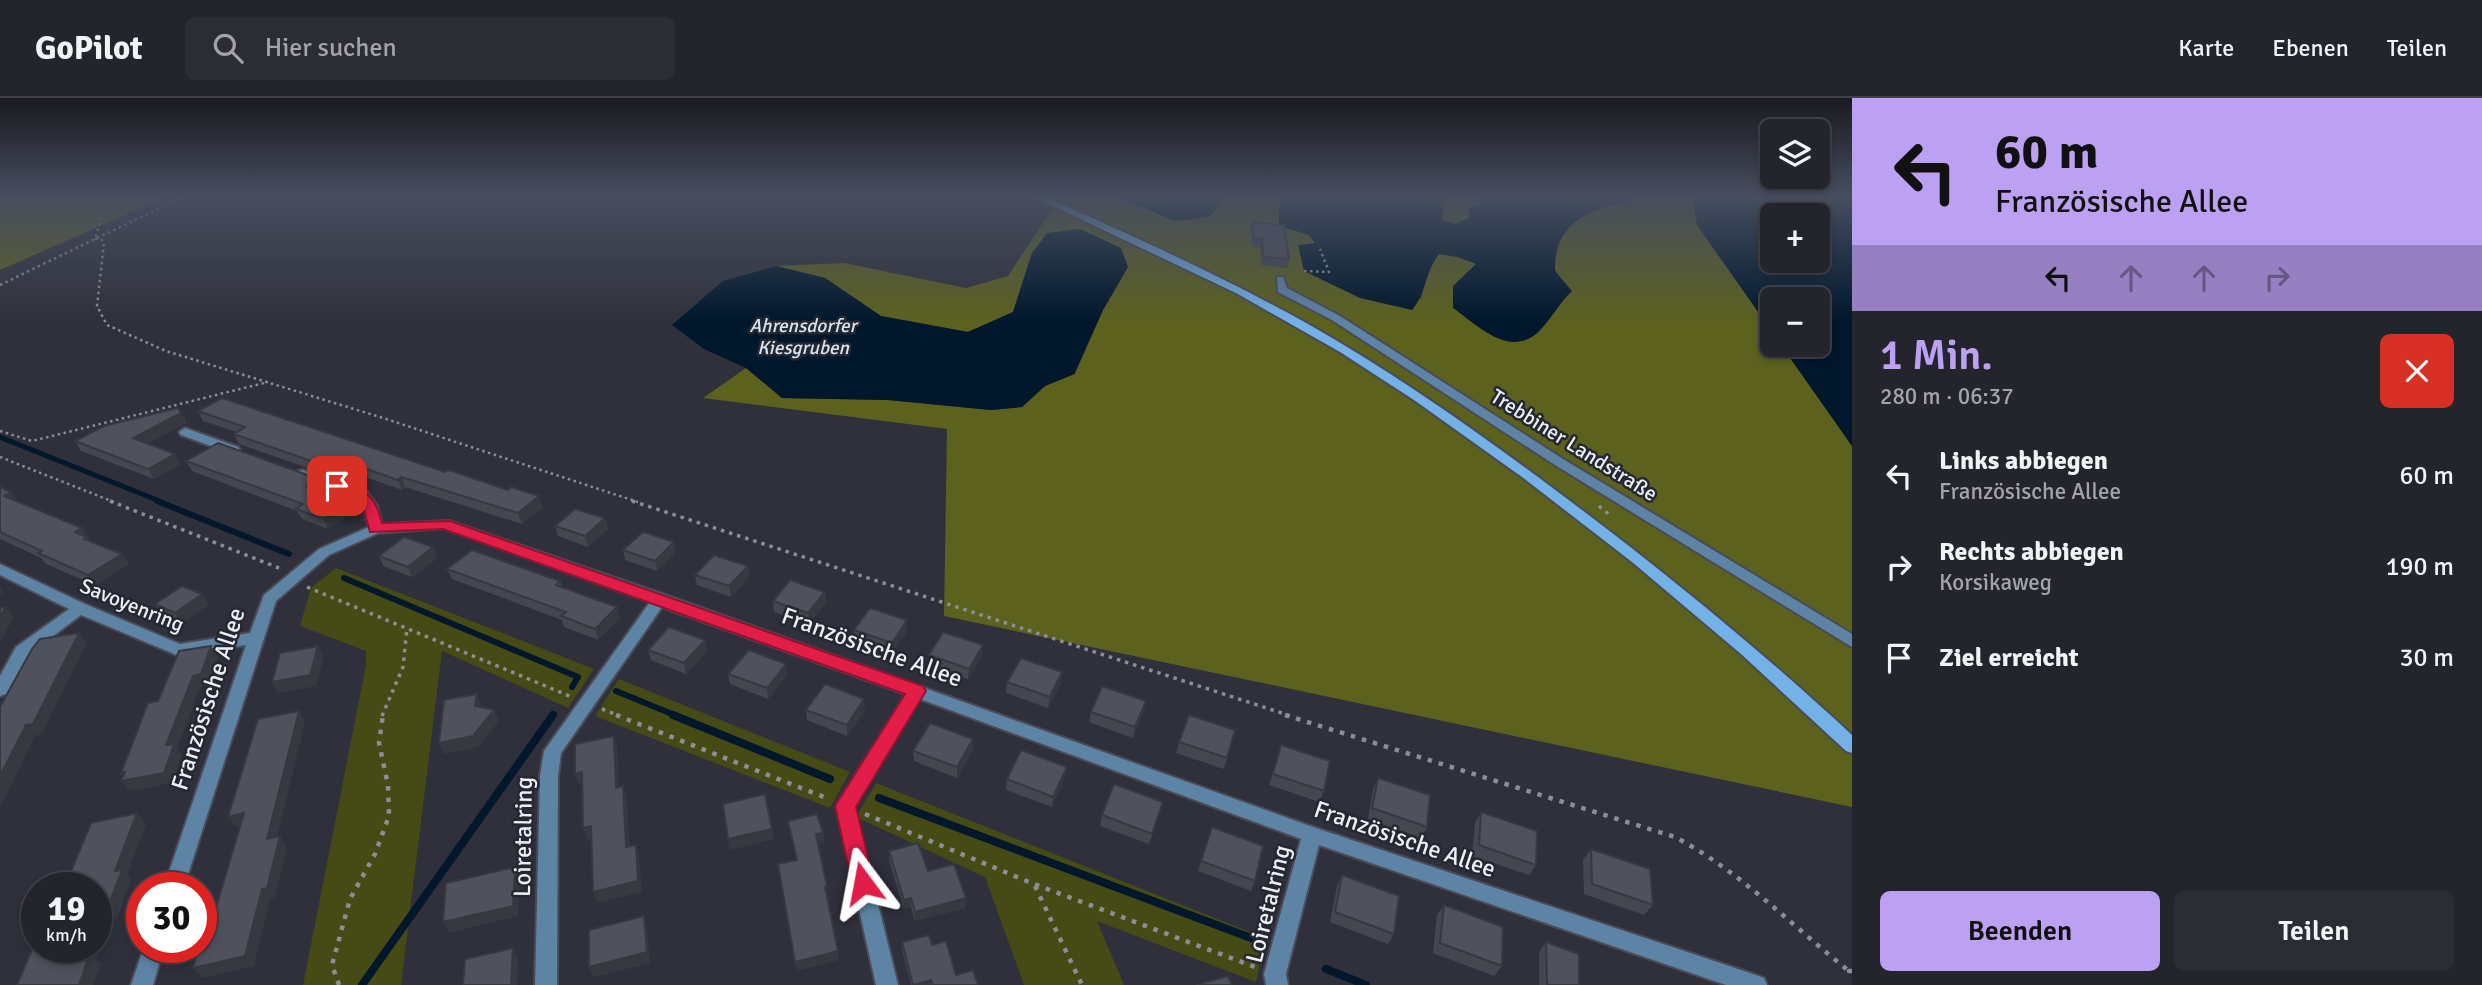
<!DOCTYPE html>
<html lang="de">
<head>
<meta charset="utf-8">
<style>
	body { margin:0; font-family:Signika,sans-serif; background:#2b2c34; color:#f1f3f6; height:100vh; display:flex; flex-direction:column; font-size:26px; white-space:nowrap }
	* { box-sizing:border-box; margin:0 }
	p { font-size:23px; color:#a3a4a9 }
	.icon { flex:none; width:38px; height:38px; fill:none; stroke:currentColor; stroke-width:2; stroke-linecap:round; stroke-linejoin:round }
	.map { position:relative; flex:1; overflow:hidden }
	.details { display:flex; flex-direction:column; background:#23242c; width:630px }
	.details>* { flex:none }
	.hud { background:#bca0f2; color:#111; overflow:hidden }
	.tools { position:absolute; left:1760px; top:21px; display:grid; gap:14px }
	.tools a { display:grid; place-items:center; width:70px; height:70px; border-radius:10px; background:#23242c; box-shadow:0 4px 10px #0003,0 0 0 2px #404148; font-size:35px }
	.speed { position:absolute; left:21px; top:774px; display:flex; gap:14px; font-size:35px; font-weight:700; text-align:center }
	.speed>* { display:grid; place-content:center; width:91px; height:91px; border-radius:50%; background:#23242c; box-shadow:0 4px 10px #0003,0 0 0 2px #404148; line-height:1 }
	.speed small { font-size:18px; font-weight:400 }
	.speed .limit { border:10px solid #d22; background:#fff; color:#111 }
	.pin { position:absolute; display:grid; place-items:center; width:60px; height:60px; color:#fff; margin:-30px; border-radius:14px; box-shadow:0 4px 10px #0006 }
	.me { position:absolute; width:77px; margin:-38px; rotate:347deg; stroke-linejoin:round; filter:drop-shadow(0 0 5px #0008) }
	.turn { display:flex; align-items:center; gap:24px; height:147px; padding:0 28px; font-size:32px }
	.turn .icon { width:91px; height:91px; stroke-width:2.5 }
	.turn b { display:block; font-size:49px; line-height:60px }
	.lanes { display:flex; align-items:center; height:66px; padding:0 28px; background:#0003; justify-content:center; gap:35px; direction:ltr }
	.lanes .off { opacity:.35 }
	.round { display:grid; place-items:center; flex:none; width:74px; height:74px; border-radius:10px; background:#2b2c34 }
	.overview { display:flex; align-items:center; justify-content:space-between; height:119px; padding:0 28px }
	h1 { font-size:42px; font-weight:600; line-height:52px; color:#bca0f2 }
	.action { display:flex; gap:14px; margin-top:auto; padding:14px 28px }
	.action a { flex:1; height:80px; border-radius:10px; background:#bca0f2; color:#111; font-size:28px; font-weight:600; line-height:80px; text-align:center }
	.action a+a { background:#2b2c34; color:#f1f3f6 }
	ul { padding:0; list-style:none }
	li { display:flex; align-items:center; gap:21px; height:91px; padding:0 28px }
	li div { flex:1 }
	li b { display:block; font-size:26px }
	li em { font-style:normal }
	header { display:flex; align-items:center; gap:42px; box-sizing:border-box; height:98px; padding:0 35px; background:#23242c; border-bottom:2px solid #404148 }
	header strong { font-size:33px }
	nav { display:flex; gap:38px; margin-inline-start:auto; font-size:24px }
	.search { width:490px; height:63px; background:#2b2c34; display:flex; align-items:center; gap:18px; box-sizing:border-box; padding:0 24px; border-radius:10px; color:#a3a4a9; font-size:26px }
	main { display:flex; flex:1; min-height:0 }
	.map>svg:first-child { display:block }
	.green { fill:#464a14 }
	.forest { fill:#5c611e }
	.water { fill:#00172c; fill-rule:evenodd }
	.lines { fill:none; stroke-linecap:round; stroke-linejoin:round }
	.stream-far2 { stroke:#00172c; stroke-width:5 }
	.stream-far1 { stroke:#00172c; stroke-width:6 }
	.stream { stroke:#00172c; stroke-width:8 }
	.minor-casing { stroke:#4a4b55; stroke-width:4 }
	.secondary-casing { stroke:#4a4b55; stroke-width:4 }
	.path-far2 { stroke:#8c8e97; stroke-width:2.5; stroke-dasharray:2.5 3.5; stroke-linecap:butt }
	.path-far1 { stroke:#8c8e97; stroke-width:3.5; stroke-dasharray:3.5 5; stroke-linecap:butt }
	.path { stroke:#8c8e97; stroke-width:4.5; stroke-dasharray:4.5 7; stroke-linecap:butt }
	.minor { fill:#5d83a5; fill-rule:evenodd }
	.secondary { fill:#73b1e7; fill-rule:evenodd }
	.wall { fill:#444650 }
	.shaded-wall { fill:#373941 }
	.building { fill:#4f515d; stroke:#373941; stroke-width:2 }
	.route { fill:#e11d48; stroke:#92132f; stroke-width:2 }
	.labels { text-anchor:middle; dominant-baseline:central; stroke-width:5; stroke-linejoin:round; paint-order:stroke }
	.far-water-label { font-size:19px; font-style:italic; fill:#d7e5f3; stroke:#252731 }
	.street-label { font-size:21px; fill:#edeff6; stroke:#252731 }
	.near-street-label { font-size:24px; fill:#edeff6; stroke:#252731 }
</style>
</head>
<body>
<header>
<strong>GoPilot</strong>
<div class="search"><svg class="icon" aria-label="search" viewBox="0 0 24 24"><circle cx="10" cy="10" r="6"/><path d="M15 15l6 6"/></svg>Hier suchen</div>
<nav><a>Karte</a><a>Ebenen</a><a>Teilen</a></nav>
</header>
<main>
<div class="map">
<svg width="1852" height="887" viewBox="0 0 1852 887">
	<rect width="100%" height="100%" fill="#2f303b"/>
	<g class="green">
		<polygon points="336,470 594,571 568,610 442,553 401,887 303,887 366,567 366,553 300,528 311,490"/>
		<polygon points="619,581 850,674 830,710 595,618"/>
		<polygon points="876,685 1265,840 1256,884 1097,823 1124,887 1024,887 985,779 856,719"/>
	</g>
	<g class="forest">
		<polygon points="0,99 166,99 0,172"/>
		<path d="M1063 99H1119L1174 123 1209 119 1226 99H1284L1279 110 1309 137 1316 146 1421 201 1429 168 1439 156 1458 159 1477 166 1536 236 1558 206 1572 193C1567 187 1557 179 1555 171 1544 129 1597 109 1628 103L1630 99H1693L1697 127 1773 235V247H1781L1852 348V709L944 518 947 331 703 300 746 270 782 300 888 302 991 312 1022 309 1045 288 1075 276 1103 212 1128 169 1032 155 1013 214 968 234 881 218 825 180 776 168 844 165 966 190 1008 178 1048 117Z"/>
		<polygon points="1448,99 1485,99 1480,102 1481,108 1469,120 1455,126 1442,122 1444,103"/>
	</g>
	<g class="water">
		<polygon points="1119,99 1226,99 1209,119 1174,123"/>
		<path d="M1284 99H1448L1444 103 1442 122 1455 126 1469 120V110L1480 108V102L1485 99H1630L1628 103C1587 112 1554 125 1555 173L1572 193C1559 205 1549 225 1536 236 1507 259 1476 226 1453 210V188L1476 166 1458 159 1439 156C1425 174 1426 196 1412 212L1360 200 1304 173 1298 147 1315 145 1309 137 1279 128V110Z"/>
		<path d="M1693 99H1852V348L1781 247H1818V201H1773V235L1697 127ZM1773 117H1818V163H1773Z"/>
		<polygon points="1080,131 1121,150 1128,169 1103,212 1074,276 1045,288 1022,309 991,312 888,302 782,300 746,270 704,251 672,227 723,183 776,168 825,180 881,218 968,234 1013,214 1032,155 1047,135"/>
	</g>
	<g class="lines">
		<polyline class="stream-far2" points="0,339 162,404"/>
		<g class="stream-far1">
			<polyline points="157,403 289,456"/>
			<polyline points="344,480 578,579 572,589"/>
			<polyline points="616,593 677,618"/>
		</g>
		<g class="stream">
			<polyline points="673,617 830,681"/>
			<polyline points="879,700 1251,840"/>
			<polyline points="1326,871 1366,887"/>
			<polyline points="362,887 553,617"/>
		</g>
		<g class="minor-casing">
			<g id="minor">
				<polygon points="1277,179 1283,179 1287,190 1340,218 1563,361 1852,536 1852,549 1555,367 1332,222 1278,194"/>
				<polygon points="185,330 238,349 240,352 234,356 230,355 181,337 179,334"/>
				<polygon points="303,372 367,394 377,408 382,426 449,423 665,497 1313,729 1756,877 1764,880 1767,887 1726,887 1319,747 1286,876 1288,887 1266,887 1264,876 1301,741 920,601 854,709 898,887 876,887 836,708 906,596 662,509 561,655 558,678 557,887 535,887 540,678 544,653 650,504 443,430 378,435 329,457 276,503 184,789 164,789 246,547 179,558 81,517 28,557 6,596 0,598 0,578 16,549 69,511 0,477 0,466 85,506 180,546 250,535 264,497 319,451 369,429 363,408 357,400 298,379 297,376 298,373"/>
				<polygon points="144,849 164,849 153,887 131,887"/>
			</g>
		</g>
		<g class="secondary-casing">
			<path id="secondary" d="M1034 99H1046L1070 110C1151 146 1231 183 1308 226 1393 274 1472 330 1550 388 1655 466 1756 548 1852 637V655L1846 653 1741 556 1632 464 1522 379 1414 302 1340 254 1236 195Z"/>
		</g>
		<g class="path-far2">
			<polyline points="97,140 183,99"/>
			<polyline points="95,141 101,141 104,145 97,208 107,227 166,253 380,319 638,404"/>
			<polyline points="1304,173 1329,174 1320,151"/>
			<polyline points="0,187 95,141 102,118 116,99"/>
			<polyline points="0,333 32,343 268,284"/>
			<polyline points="0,359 114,404"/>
		</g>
		<g class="path-far1">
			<polyline points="110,403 279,470"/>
			<polyline points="632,403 1291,618"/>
			<polyline points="1599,408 1612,419"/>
			<polyline points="307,489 572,599"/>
			<polyline points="602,611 620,618"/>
			<polyline points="382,618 403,569 407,530"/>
		</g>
		<g class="path">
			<polyline points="616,617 829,701"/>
			<path d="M1285 617 1675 739C1741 774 1791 827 1849 873"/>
			<polyline points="865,716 1034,786 1255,869"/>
			<polyline points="1035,788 1082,887"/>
			<polyline points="1852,873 1849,873 1852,877"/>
			<polyline points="339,887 332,867 350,801 375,756 389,718 388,687 379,645 383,617"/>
		</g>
		<use href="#minor" class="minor"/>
		<use href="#secondary" class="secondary"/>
	</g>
	<g class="wall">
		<polygon points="1252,124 1289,161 1287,170 1261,167 1260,149 1252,149 1250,133"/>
		<polygon points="198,313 445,374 543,409 522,426 405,389 402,392 351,374 339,381 239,346 234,336 237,334 203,323"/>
		<polygon points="184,319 186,325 148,345 181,366 154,381 81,353 75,343"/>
		<polygon points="186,363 324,391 320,394 348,404 353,414 328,431 302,421 297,413 192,373"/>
		<polygon points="0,389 11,394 18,404 82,430 90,443 122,456 129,466 95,487 46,466 41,460 0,441"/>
		<polygon points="605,420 608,431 588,449 558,438 555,428"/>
		<polygon points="623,452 676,454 657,473 625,462"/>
		<polygon points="379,458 437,460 412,479 383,468"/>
		<polygon points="748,468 749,479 731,499 697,487 695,477"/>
		<polygon points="447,471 560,483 562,489 617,509 620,520 598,542 564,529 562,522 452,481"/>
		<polygon points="825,494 826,505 809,526 774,514 773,503"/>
		<polygon points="202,496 209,507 182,525 162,516 155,506"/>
		<polygon points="907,522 907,533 892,555 854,542 854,532"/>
		<polygon points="705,542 707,553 686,576 651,562 648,552"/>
		<polygon points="929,557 982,558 968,581 929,568"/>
		<polygon points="728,576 787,576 768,601 730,586"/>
		<polygon points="1007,584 1061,585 1048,610 1006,595"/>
		<polygon points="1146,603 1144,613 1133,640 1089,624 1091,614"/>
		<polygon points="806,612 865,612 847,638 807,622"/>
		<polygon points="1235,632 1224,671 1176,655 1179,644"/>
		<polygon points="973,641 973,651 957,680 914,663 913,653"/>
		<polygon points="1281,647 1324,693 1319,704 1269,687"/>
		<polygon points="1067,669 1065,679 1052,709 1006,692 1007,681"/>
		<polygon points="1378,680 1427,729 1421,740 1368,721 1373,691"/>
		<polygon points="1160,714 1149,746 1100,728 1102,717"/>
		<polygon points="1481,714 1536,767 1529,777 1472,758 1475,725"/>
		<polygon points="1212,729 1255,783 1251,793 1198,773"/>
		<polygon points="1591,751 1653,807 1644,817 1584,796 1583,762"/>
		<polygon points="889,753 928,773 966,800 965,810 915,823 911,809 904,811 889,762"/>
		<polygon points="1342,777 1394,836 1388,846 1330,824 1337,788"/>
		<polygon points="1444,807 1502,868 1494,878 1433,855 1437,817"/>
		<polygon points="902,844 932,847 956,877 978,887 911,887 902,852"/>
		<polygon points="1546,844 1579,887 1539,887 1539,854"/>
	</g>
	<g class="shaded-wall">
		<polygon points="178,310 186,325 139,350 133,340"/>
		<polygon points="175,356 181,366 154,381 148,371"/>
		<polygon points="347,364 351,374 339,381 334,371"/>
		<polygon points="401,379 405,389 402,392 398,382"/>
		<polygon points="319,381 324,391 312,399 307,389"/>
		<polygon points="11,394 18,404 4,398"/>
		<polygon points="539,398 543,409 522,426 518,415"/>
		<polygon points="348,404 353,414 328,431 323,421"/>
		<polygon points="605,420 608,431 588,449 585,438"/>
		<polygon points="82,430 95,449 75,434"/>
		<polygon points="674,444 676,454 657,473 655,463"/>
		<polygon points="433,449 437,460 412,479 408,469"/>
		<polygon points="122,456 129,466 95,487 88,477"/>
		<polygon points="748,468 749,479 731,499 729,488"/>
		<polygon points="0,489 4,495 0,497"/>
		<polygon points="825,494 826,505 809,526 808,515"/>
		<polygon points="202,496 209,507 182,525 175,515"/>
		<polygon points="6,509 14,519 0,544 0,519"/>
		<polygon points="617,509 620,520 598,542 595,531"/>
		<polygon points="907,522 907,533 892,555 892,545"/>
		<polygon points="79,535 87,545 42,636 35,638 0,709 0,678 26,627"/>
		<polygon points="705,542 707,553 686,576 684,565"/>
		<polygon points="983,547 982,558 968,581 969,571"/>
		<polygon points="211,548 218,559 208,587 200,589 177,650 182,657 172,685 130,693 121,683 127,682 121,675 166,647 193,578"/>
		<polygon points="318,548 324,559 316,588 278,595 272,584"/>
		<polygon points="786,566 787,576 768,601 767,590"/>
		<polygon points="1062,574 1061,585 1048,610 1050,599"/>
		<polygon points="477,596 481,607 480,618 475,608"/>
		<polygon points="864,601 865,612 847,638 847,627"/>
		<polygon points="1146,603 1144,613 1133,640 1135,629"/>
		<polygon points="494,612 499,623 478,649 444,656 439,645"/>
		<polygon points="299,613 305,624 274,752 267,741"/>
		<polygon points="614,638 617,649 620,701 616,690"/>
		<polygon points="973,641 973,651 957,680 957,669"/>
		<polygon points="1067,669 1065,679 1052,709 1053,699"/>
		<polygon points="582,674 586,685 579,686 575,676"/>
		<polygon points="623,688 627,699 630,760 626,749"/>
		<polygon points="137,715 146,726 127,777 131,782 117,821 112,822 96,861 101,865 93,887 79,887 84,857 87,849 96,849 96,825"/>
		<polygon points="244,715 251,726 236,729 228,719"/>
		<polygon points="591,728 595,739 587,741 583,730"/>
		<polygon points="772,731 774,741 730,752 728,741"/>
		<polygon points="823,735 824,745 817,746 816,736"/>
		<polygon points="280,738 287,749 275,800 270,801 254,868 203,880 193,870"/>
		<polygon points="636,747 639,758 642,794 597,805 593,794"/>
		<polygon points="515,769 520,780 518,818 449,835 443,824"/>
		<polygon points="911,800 911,809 904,811 904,802"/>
		<polygon points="966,800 965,810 915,823 915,814"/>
		<polygon points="644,818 647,829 650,865 594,879 589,869"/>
		<polygon points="513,850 518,860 517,887 511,887"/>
		<polygon points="838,853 839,862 797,873 795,864"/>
		<polygon points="931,882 931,887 913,887"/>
	</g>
	<g class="building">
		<polygon points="1252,124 1284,127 1289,161 1263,159 1262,141 1254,140"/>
		<polygon points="222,300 445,374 449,372 508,392 511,389 539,398 518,415 401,379 398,382 347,364 334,371 234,336 245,329 198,313"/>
		<polygon points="178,310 181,315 133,340 175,356 148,371 75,343 104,328"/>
		<polygon points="218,345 319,381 307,389 348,404 323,421 296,411 303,406 186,363"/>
		<polygon points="0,389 11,394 4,398 82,430 75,434 87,439 84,441 122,456 88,477 38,455 42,453 0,434"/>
		<polygon points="575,411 605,420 585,438 555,428"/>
		<polygon points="643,434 674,444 655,463 623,452"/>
		<polygon points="404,439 433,449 408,469 379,458"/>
		<polygon points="472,452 560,483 556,487 617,509 595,531 561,518 566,514 447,471"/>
		<polygon points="714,457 748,468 729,488 695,477"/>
		<polygon points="790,482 825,494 808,515 773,503"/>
		<polygon points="182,488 202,496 175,515 155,506"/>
		<polygon points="6,509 0,519 0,510"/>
		<polygon points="870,510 907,522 892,545 854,532"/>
		<polygon points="669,529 705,542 684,565 648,552"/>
		<polygon points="943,534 983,547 969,571 929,557"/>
		<polygon points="79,535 33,626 26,627 0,678 0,609 32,551 40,541"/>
		<polygon points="211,548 201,576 193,578 166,647 174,646 164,675 121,683 125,674 121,675 148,605 158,603 179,553"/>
		<polygon points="318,548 310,577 272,584 280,555"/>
		<polygon points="749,552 786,566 767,590 728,576"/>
		<polygon points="1021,560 1062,574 1050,599 1007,584"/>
		<polygon points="825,586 864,601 847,627 806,612"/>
		<polygon points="1102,588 1146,603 1135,629 1091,614"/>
		<polygon points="477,596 475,608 494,612 473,638 439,645 444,602"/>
		<polygon points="299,613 267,741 280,738 267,790 262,791 245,858 193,870 199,849 201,849 201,842 205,829 211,827 244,715 228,719 258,621"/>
		<polygon points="1189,617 1235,632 1227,660 1179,644"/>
		<polygon points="930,625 973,641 957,669 913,653"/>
		<polygon points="614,638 616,690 623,688 626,749 636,747 638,783 593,794 591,728 583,730 582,674 575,676 575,646"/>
		<polygon points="1281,647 1330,663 1324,693 1273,676"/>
		<polygon points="1021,652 1067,669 1053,699 1007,681"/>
		<polygon points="1378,680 1430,697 1427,729 1372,710"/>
		<polygon points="1114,686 1163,704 1152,736 1102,717"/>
		<polygon points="765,696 772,731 728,741 723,706"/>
		<polygon points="1481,714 1537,733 1536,767 1479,747"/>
		<polygon points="137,715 115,773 122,772 107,811 102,812 96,825 96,789 57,789 59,784 67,783 91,725"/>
		<polygon points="817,716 823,735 816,736 827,788 825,789 838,853 795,864 778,766 797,762 788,723"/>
		<polygon points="1212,729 1263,748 1255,783 1201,763"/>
		<polygon points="918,745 928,773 954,766 966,800 915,814 911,800 904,802 889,753"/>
		<polygon points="1591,751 1650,771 1653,807 1592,786"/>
		<polygon points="515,769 513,808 443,824 446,785"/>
		<polygon points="1342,777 1399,798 1394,836 1335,814"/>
		<polygon points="1444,807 1503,829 1502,868 1440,845"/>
		<polygon points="644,818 647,854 589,869 589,832"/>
		<polygon points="929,837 932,847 946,843 956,877 973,872 978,887 933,887 931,882 913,887 902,844"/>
		<polygon points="37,840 37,849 87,849 84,857 90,855 79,887 17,887"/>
		<polygon points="1546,844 1579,856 1579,887 1551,887 1547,886"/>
		<polygon points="513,850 511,887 463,887 465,861"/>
		<polygon points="1228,878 1232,887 1196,887"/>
	</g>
	<linearGradient id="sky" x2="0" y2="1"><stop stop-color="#1a1a20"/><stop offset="0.44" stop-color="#474e60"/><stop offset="1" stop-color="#474e60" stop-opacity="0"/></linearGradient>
	<rect width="1852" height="224" fill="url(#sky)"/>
	<path class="route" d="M337 383C365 391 375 396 382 425L450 423 923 588 926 593 923 598 856 709 874 785 871 792 863 795 855 792 852 785 835 708 905 596 443 431 370 434 363 409 356 400 329 388Z"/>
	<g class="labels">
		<g class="far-water-label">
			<text x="803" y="228">Ahrensdorfer<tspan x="803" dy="22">Kiesgruben</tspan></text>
		</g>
		<g class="street-label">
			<text transform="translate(1574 347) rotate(32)">Trebbiner Landstraße</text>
			<text transform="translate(132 507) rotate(22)">Savoyenring</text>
		</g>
		<g class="near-street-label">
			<text transform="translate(872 549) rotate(20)">Französische Allee</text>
			<text transform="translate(208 601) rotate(-72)">Französische Allee</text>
			<text transform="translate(523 739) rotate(-89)">Loiretalring</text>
			<text transform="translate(1405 741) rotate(19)">Französische Allee</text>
			<text transform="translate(1268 806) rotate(-76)">Loiretalring</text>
		</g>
	</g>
</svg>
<div class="tools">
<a><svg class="icon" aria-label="layers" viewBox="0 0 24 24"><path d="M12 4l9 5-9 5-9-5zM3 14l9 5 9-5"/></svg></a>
<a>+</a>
<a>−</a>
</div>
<div class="speed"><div>19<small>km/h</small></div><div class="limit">30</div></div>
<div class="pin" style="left:337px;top:388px;background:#d93025"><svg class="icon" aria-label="arrive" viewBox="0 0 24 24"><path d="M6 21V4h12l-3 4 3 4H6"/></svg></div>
<svg class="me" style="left:863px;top:785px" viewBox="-20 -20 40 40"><path d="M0-17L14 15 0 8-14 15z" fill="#e11d48" stroke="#fff" stroke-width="4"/></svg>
</div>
<section class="details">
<div class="hud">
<div class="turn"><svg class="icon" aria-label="left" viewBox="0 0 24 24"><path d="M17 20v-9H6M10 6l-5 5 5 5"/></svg><div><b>60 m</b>Französische Allee</div></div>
<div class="lanes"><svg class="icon" aria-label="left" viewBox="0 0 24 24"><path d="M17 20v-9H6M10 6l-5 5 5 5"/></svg><svg class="icon off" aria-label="ahead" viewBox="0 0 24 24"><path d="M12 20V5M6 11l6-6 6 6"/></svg><svg class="icon off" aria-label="ahead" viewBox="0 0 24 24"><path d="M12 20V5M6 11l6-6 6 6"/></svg><svg class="icon off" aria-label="right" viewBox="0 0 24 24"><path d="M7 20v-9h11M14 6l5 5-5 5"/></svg></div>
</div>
<div class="overview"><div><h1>1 Min.</h1><p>280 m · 06:37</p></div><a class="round" style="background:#d93025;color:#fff"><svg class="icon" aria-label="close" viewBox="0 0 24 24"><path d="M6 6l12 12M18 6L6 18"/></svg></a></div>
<ul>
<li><svg class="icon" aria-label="left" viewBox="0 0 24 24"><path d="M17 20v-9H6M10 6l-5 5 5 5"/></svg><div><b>Links abbiegen</b><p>Französische Allee</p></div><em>60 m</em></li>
<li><svg class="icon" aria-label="right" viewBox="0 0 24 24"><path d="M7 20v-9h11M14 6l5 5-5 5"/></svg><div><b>Rechts abbiegen</b><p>Korsikaweg</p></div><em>190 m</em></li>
<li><svg class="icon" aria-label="arrive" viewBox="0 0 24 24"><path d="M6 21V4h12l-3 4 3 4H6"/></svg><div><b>Ziel erreicht</b></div><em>30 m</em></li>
</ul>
<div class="action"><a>Beenden</a><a>Teilen</a></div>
</section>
</main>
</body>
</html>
